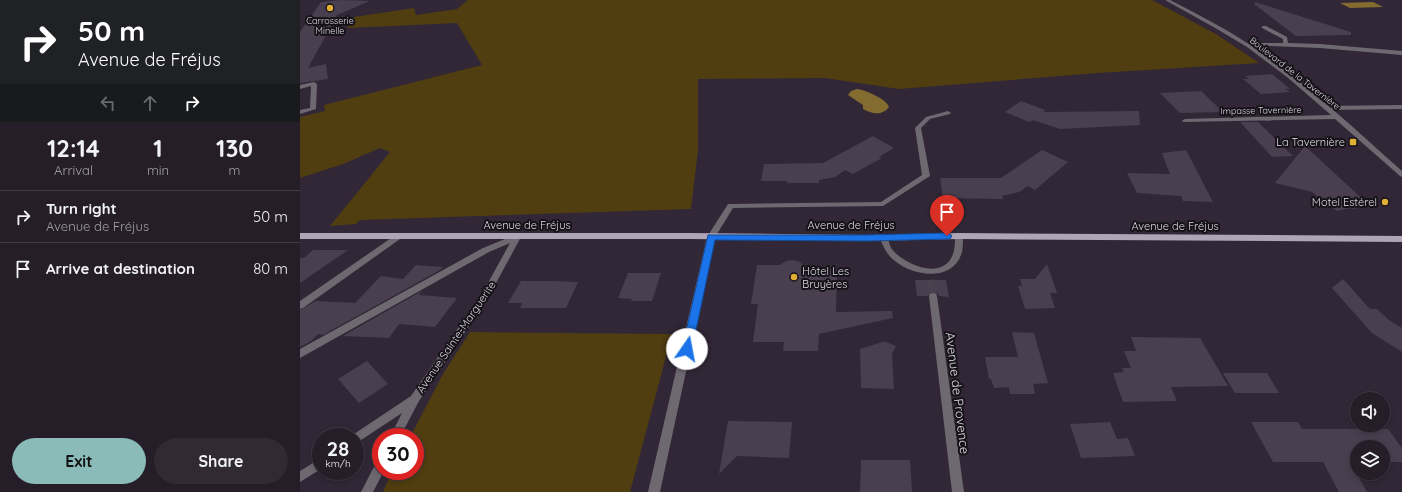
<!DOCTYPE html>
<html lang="en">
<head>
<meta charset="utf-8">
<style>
	body { margin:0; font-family:Quicksand,sans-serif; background:#312a34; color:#f1f3f6; height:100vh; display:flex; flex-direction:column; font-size:15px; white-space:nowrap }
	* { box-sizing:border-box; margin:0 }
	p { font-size:13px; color:#a3a2a8 }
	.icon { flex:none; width:22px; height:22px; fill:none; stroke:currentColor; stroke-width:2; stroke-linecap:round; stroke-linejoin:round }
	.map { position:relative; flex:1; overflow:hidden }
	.side { display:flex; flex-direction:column; background:#251d28; width:300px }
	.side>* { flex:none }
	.hud { background:#202124; color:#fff; overflow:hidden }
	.controls { position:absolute; left:1050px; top:392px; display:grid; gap:8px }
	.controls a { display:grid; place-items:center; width:40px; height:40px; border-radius:50%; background:#251d28; box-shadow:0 2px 6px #0003,0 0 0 1px #423b45; font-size:20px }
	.speed { position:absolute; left:12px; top:428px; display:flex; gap:8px; font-size:20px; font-weight:700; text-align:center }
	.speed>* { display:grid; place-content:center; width:52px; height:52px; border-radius:50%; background:#251d28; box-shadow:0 2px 6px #0003,0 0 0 1px #423b45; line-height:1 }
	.speed small { font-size:10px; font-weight:400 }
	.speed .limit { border:6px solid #d22; background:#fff; color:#111 }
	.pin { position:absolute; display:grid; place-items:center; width:34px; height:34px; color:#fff; margin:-41px -17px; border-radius:50% 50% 50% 0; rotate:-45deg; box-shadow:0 0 4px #0007 }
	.pin .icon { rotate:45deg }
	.me { position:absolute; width:44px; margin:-22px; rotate:12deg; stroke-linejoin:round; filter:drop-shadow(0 0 3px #0008) }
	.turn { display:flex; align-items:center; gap:14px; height:84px; padding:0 12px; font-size:18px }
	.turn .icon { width:52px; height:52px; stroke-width:2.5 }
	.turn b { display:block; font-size:28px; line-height:34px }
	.lanes { display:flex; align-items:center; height:38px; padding:0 12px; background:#0003; justify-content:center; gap:20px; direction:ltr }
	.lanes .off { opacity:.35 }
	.eta { display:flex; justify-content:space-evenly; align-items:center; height:68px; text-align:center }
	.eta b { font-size:24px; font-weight:800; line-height:28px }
	.action { display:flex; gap:8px; margin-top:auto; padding:8px 12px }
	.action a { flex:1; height:46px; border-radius:24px; background:#8bbbb9; color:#111; font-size:16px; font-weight:800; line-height:46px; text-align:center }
	.action a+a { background:#312a34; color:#f1f3f6 }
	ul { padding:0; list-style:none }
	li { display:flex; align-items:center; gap:12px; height:52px; padding:0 12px; border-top:1px solid #423b45 }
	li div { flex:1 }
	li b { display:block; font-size:15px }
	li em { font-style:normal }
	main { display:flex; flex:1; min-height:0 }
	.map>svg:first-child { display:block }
	.green { fill:#503e11 }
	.water { fill:#846b30 }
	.building { fill:#493f4f }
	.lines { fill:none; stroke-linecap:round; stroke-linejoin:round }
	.minor-tunnel { stroke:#4b4250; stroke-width:8; stroke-dasharray:8 4; stroke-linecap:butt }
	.service { fill:#6e6971; fill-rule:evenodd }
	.minor { fill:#6e6971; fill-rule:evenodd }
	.primary { fill:#b0a5b6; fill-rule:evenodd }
	.route { fill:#1a73e8; stroke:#114b97 }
	.poi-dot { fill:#e0b034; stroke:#161219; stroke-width:1.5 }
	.labels { text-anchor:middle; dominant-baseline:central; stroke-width:4; stroke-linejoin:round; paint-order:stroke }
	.far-poi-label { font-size:9px; fill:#dfd9e3; stroke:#161219 }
	.far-street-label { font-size:9px; fill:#dfd9e3; stroke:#161219 }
	.poi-label { font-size:11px; fill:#dfd9e3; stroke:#161219; text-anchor:end }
	.street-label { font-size:11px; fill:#dfd9e3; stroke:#161219 }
	.near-street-label { font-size:13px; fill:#dfd9e3; stroke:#161219 }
</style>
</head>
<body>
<main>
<section class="side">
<div class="hud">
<div class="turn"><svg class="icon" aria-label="right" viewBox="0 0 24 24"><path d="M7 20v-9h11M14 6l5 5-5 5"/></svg><div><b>50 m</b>Avenue de Fréjus</div></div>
<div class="lanes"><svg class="icon off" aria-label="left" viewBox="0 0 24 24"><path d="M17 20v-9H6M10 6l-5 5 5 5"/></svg><svg class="icon off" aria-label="ahead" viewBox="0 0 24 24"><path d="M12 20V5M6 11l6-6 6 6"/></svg><svg class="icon" aria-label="right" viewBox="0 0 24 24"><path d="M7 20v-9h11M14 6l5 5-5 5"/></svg></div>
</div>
<div class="eta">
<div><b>12:14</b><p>Arrival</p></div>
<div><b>1</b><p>min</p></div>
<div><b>130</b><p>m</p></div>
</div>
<ul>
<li><svg class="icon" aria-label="right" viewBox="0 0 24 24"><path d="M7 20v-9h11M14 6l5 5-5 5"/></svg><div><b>Turn right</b><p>Avenue de Fréjus</p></div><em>50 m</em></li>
<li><svg class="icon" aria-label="arrive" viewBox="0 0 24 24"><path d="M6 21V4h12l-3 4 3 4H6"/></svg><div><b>Arrive at destination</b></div><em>80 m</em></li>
</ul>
<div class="action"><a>Exit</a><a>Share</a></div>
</section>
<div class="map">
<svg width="1102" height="492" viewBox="0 0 1102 492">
	<rect width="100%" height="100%" fill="#312736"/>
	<g class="green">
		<polygon points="168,0 852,0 916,34 959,63 798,73 599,89 525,78 398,79 398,150 391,209 60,220 56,224 30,226 90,152 80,148 43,164 0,178 0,117 25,111 24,105 182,65 157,23 48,28 47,18 114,8 116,15 157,9"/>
		<polygon points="170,332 372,334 330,492 83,492 92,471 115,471 115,437 110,437 143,374"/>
	</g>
	<g class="water">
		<polygon points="1073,2 1083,7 1050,8 1040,3"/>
		<path d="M557 89C565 90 587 99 589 107 582 116 572 114 563 109V105L548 95 551 91Z"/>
	</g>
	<g class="building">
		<polygon points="41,0 70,1 37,15 8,68 26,64 28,79 0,83 0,32 21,2"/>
		<polygon points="955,2 1051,32 1051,35 996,36 954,4"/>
		<polygon points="972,74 990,89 985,89 990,92 961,94 943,79 949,79 945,76"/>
		<polygon points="901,91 923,112 880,113 860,93"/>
		<polygon points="721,101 745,110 744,112 839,111 840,125 760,129 733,120 729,122 705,112"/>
		<polygon points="943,107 952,116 934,116"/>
		<polygon points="940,122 958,122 993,156 972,157"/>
		<polygon points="573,136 594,148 579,157 582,158 553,174 545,170 535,177 519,180 519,183 487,183 487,181 461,181 464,164 523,163"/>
		<polygon points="1005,146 1069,205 1053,209 1051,208 1037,211 1012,192 975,183"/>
		<polygon points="742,150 768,162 735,190 728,186 719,192 702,196 703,199 643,198 640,178 701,178"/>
		<polygon points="886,150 913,202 883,201 881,196 837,193 827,173 870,174 862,153"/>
		<polygon points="13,250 48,250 0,283 0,258 4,258"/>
		<polygon points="493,260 500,262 507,269 537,269 536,312 592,311 593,318 519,334 518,351 483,351 484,342 453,342 458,304 451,304 457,265 480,265 486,261"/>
		<polygon points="747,264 757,293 750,293 755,308 725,309 718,286 722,286 720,279 735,279"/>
		<polygon points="116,265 143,267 140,270 23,335 18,334 11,341 0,347 0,310 16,301 55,303 81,276 103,279"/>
		<polygon points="328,273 361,273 352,301 331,301 332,299 318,298"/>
		<polygon points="1043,279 1070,309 1077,309 1089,320 1102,328 1102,352 1072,333 1032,288"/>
		<polygon points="615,280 646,280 649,297 639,296 637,293 633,292 630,293 628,296 617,296"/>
		<polygon points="221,281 250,281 278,282 266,308 220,308 222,303 208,303"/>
		<polygon points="122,291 119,295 157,298 135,327 99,324 89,338 43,336"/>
		<polygon points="712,332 734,333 748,383 733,384 735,394 710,394 709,387 694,388 691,379 689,379 685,357 718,357"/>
		<polygon points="831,337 900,338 928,386 871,387 877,401 823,402 813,373 824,372 822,368 831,368 824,351 836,351"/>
		<polygon points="582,342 586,342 596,346 592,354 594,389 561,388 560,349"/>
		<polygon points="67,361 88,384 59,403 38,379"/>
		<polygon points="923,373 967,373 979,393 935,393"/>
		<polygon points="428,421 492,422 489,458 437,456 419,474"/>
		<polygon points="810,422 817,439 828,438 835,456 781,458 770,424"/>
		<polygon points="951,422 998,422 1002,429 1088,429 1102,448 1102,462 1083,462 1083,447 1057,447 1057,462 1050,462 1067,492 1039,492 1023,462 973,462"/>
		<polygon points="561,460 610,460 612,492 560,492"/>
	</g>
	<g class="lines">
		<polyline class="minor-tunnel" points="630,280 633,296"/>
		<g class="service">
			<polygon points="962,26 966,26 987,37 988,43 1020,44 1102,51 1102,55 1020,48 971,46 946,46 946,44 948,43 983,43 983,39 962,28"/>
			<polygon points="14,82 17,84 16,109 0,114 0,110 10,108 11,86 0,89 0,85"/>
			<polygon points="1102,105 1102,109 1026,110 1023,108 1026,106"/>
			<polygon points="648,111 651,113 650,114 630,119 621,128 630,176 583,206 433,208 414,239 411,240 407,237 428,204 431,204 581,202 622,175 615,128 626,117"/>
		</g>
		<g class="minor">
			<path d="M865 0H870C897 14 925 28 950 45 1005 81 1053 128 1102 171V177L1100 176 1035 119 883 122 882 121 885 119 1031 115 987 77 947 47 917 29Z"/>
			<path d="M659 233 663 236C663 241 663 247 662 252 654 282 614 277 595 261 587 255 583 247 580 238L581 236H587C589 240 589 244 591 248 602 263 636 279 650 260 655 253 655 244 655 236Z"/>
			<polygon points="97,234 101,237 100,239 3,308 0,309 0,301"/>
			<polygon points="217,234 221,237 189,296 119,401 100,437 90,437 102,413 55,444 55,437 51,437 51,436 111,396 183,292 210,243 189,252 0,358 0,349 183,248"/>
			<polygon points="411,234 415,237 360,492 348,492 407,237"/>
			<polygon points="633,293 636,294 637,296 664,492 652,492 629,296 630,294"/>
			<polygon points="21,458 21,469 0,482 0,471"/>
			<polygon points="81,460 81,471 84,471 73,492 61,492 77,461"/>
		</g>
		<polygon class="primary" points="0,233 389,233 567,235 659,233 1102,236 1102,242 659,239 567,241 389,239 0,239"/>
	</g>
	<polygon class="route" points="647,233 650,234 652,236 650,239 567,241 415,240 392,349 391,352 387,353 383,352 382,349 408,235 567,235"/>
	<g class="poi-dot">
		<circle cx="30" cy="8" r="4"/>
		<rect x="1049" y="138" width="8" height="8" rx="2"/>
		<circle cx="1085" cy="202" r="4"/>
		<circle cx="494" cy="277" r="4"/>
	</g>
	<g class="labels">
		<g class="far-poi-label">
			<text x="30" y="20">Carrosserie<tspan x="30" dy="10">Minelle</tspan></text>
		</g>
		<g class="far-street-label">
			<text transform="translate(995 73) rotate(38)">Boulevard de la Tavernière</text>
			<text transform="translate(961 110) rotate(-1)">Impasse Tavernière</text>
		</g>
		<g class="poi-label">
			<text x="1045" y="142">La Tavernière</text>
			<text x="1077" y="202">Motel Estérel</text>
			<text x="502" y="271" text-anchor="start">Hôtel Les<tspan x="502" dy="13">Bruyères</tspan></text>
		</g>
		<g class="street-label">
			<text x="227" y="225">Avenue de Fréjus</text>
			<text x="551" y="225">Avenue de Fréjus</text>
			<text x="875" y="226">Avenue de Fréjus</text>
			<text transform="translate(156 337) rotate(-56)">Avenue Sainte-Marguerite</text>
		</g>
		<g class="near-street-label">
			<text transform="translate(658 393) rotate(83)">Avenue de Provence</text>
		</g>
	</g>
</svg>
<div class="controls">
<a><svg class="icon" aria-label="sound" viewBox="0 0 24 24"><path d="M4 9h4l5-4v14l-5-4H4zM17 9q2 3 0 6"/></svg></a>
<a><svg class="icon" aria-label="layers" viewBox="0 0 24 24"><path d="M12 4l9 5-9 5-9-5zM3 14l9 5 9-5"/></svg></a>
</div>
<div class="speed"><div>28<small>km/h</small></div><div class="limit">30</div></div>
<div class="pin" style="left:647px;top:236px;background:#d93025"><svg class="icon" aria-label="arrive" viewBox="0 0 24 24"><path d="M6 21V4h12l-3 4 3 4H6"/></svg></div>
<svg class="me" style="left:387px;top:349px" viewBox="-20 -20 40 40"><circle r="19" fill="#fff"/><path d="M0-13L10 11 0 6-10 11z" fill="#1a73e8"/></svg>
</div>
</main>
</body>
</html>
